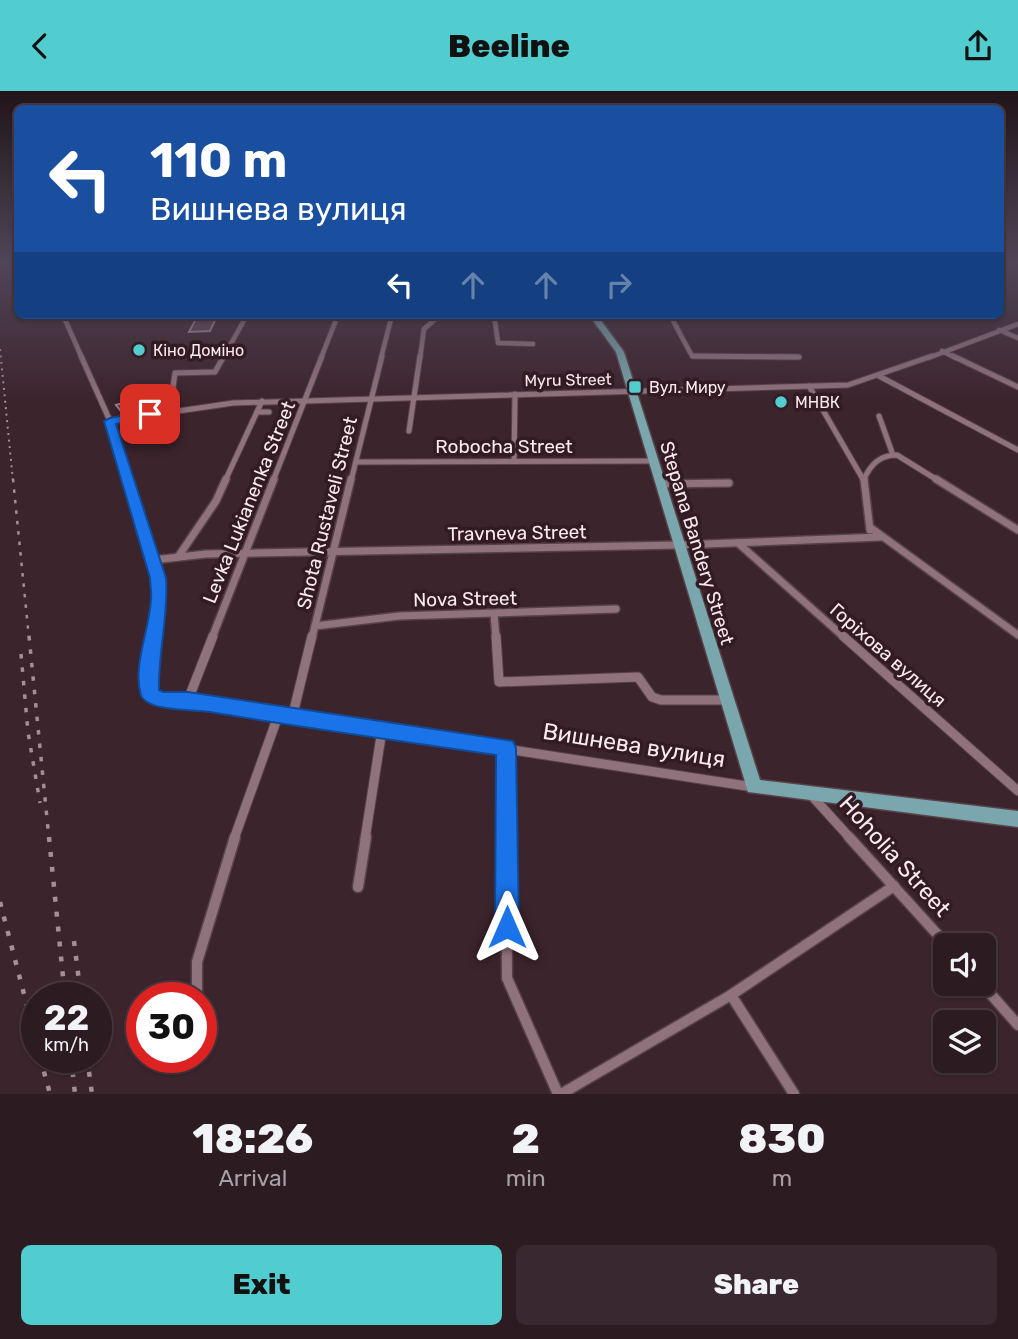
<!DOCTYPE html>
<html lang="en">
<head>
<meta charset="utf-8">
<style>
	body { margin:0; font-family:Rubik,sans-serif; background:#39282f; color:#f1f3f6; height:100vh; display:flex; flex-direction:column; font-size:26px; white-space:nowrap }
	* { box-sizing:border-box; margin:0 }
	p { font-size:23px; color:#a7a1a5 }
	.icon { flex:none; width:38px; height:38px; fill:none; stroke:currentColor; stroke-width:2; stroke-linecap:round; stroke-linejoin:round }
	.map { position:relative; height:1003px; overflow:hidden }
	.side { display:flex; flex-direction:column; background:#2d1b22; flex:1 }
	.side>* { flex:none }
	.hud { position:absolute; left:14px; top:14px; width:990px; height:214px; border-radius:10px; box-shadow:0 2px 5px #0004,0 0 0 2px #483940; background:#1a4fa0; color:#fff; overflow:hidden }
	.tools { position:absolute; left:933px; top:842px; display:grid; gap:14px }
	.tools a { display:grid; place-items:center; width:63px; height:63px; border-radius:10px; background:#2d1b22; box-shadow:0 2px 5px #0004,0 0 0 2px #483940; font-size:35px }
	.speed { position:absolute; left:21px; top:891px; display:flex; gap:14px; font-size:35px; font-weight:700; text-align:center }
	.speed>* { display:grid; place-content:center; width:91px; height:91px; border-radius:50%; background:#2d1b22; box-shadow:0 2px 5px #0004,0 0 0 2px #483940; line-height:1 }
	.speed small { font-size:18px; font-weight:400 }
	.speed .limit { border:10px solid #d22; background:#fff; color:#111 }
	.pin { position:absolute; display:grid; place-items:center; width:60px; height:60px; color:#fff; margin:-30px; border-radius:14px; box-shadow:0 4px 10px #0006 }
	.me { position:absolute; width:77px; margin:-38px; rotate:0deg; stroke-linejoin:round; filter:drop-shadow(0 0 5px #0008) }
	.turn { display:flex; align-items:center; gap:24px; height:147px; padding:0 21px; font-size:32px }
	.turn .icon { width:91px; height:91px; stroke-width:2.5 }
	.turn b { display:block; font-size:49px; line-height:60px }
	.lanes { display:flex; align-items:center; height:66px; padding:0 21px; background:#0003; justify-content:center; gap:35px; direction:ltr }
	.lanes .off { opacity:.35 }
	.eta { display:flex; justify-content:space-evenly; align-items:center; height:119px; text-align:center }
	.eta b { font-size:42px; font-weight:800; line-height:49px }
	.action { display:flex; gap:14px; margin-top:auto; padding:14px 21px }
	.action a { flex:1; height:80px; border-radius:10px; background:#52cdcf; color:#111; font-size:28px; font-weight:800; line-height:80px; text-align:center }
	.action a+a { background:#39282f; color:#f1f3f6 }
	header { display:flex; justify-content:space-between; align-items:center; height:91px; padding:0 21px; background:#52cdcf; color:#111; font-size:32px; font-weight:800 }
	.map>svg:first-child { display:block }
	.building { fill:#5e434c; stroke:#a88a94; stroke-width:2 }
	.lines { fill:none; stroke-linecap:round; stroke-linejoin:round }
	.minor-far4-casing { stroke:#574249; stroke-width:6 }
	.minor-far3-casing { stroke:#574249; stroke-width:7 }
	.minor-far2-casing { stroke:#574249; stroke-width:10 }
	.minor-far1-casing { stroke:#574249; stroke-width:11 }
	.minor-casing { stroke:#574249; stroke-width:13 }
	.primary-casing { stroke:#574249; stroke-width:3 }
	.minor-far4 { stroke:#8f727c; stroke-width:4.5 }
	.minor-far3 { stroke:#8f727c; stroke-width:5 }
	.minor-far2 { stroke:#8f727c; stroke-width:7 }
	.minor-far1 { stroke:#8f727c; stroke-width:9 }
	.minor { stroke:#8f727c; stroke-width:10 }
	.primary { fill:#79a7ad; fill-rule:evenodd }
	.rail-far3 { stroke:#a38f96; stroke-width:2; stroke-dasharray:2 4.5; stroke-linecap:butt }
	.rail-far2 { stroke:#a38f96; stroke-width:2.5; stroke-dasharray:3.5 7; stroke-linecap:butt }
	.rail-far1 { stroke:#a38f96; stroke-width:3.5; stroke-dasharray:4.5 9; stroke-linecap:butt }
	.rail { stroke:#a38f96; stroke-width:4.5; stroke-dasharray:5 10; stroke-linecap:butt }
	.route { fill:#1a73e8; stroke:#114b97; stroke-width:2 }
	.poi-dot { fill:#52cdcf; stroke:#321b23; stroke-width:2.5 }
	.labels { text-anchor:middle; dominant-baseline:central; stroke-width:7; stroke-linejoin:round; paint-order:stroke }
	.far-poi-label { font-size:16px; fill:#fae9ee; stroke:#321b23; text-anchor:start }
	.far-street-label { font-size:16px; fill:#fae9ee; stroke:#321b23 }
	.street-label { font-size:19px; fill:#fae9ee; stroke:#321b23 }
	.near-street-label { font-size:23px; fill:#fae9ee; stroke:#321b23 }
</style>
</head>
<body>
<header><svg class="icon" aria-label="back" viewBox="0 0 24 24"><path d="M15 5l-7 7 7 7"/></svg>Beeline<svg class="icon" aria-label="share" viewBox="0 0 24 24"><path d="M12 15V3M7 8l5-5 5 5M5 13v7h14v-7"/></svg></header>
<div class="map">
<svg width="1018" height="1003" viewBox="0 0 1018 1003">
	<rect width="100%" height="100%" fill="#3c242d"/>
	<g class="building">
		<polygon points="217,225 210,240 189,241 197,226"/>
		<polygon points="135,308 140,309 146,318 123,323 116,314"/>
	</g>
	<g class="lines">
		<g class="minor-far4-casing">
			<g id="minor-far4">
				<polyline points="63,224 82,267"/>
				<polyline points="175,224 177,227"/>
				<polyline points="494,224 498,252 533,253"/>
				<polyline points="670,224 692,265 799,266"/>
				<polyline points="999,239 1018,247"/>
				<polyline points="942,260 956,267"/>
				<polyline points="223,267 247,224"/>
				<polyline points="321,267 338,224"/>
				<polyline points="381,267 392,224"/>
				<polyline points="420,267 424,238 440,224"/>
				<polyline points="928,267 1018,233"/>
			</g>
		</g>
		<g class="minor-far3-casing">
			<g id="minor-far3">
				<polyline points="81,265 110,330 128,390"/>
				<polyline points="693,265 799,266"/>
				<polyline points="953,265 1018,296"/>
				<polyline points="879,285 1018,359"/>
				<polyline points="809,295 864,390"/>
				<polyline points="170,319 175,282 215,281 224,265"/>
				<polyline points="257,321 269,321"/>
				<polyline points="879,325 893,364"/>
				<polyline points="110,330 233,312 848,294 932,265"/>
				<polyline points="409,340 420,265"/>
				<polyline points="514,370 515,303"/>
				<polyline points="356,371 653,370"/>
				<path d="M864 388C871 373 880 364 897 364L939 390"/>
				<polyline points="225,390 262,310"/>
				<polyline points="273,390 322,265"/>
				<polyline points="351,390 382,265"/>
			</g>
		</g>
		<g class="minor-far2-casing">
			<g id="minor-far2">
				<polyline points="128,388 158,487 152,547"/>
				<polyline points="864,388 870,439"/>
				<polyline points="936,388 1018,439"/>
				<polyline points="660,393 729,392"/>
				<polyline points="871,437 1018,544"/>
				<polyline points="738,452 845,547"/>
				<polyline points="178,466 216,410 226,388"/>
				<polyline points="153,469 206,463 679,454 881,446"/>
				<polyline points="494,523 496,547"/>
				<polyline points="315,535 399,525 616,518"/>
				<polyline points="212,547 274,388"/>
				<polyline points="312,547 351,388"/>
			</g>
		</g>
		<g class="minor-far1-casing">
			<g id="minor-far1">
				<polyline points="153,545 149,573 149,602 161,609 188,609 753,696"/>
				<polyline points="496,545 499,591 638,586 652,606 661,609 727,609"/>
				<polyline points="843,545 1018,700"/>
				<polyline points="188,609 213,545"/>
				<polyline points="292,627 312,545"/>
				<polyline points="506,657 506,748"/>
				<polyline points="812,705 851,748"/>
				<polyline points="234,748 278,625"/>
				<polyline points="365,748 382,639"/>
			</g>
		</g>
		<g class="minor-casing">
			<g id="minor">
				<polyline points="506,746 507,887 558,1003"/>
				<polyline points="849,746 947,854"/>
				<polyline points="358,796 366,746"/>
				<polyline points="981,892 1018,934"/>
				<polyline points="731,904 794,1003"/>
				<polyline points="197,906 197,871 235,746"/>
				<polyline points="201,930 202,933"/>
				<polyline points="561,1003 731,904 894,795"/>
			</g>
		</g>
		<g class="primary-casing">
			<polygon id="primary" points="589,224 597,224 624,261 760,689 1018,720 1018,736 748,701 616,261"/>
		</g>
		<use href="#minor-far4" class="minor-far4"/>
		<use href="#minor-far3" class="minor-far3"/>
		<use href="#minor-far2" class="minor-far2"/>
		<use href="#minor-far1" class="minor-far1"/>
		<use href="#minor" class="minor"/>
		<use href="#primary" class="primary"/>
		<polyline class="rail-far3" points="0,258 13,390"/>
		<polyline class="rail-far2" points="13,388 29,547"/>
		<g class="rail-far1">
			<polyline points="29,545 49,748"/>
			<polyline points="21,563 28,641 40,712"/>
		</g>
		<g class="rail">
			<polyline points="49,746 65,906"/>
			<polyline points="0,811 37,953"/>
			<polyline points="74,850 81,906"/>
			<polyline points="40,966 50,1003"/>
			<polyline points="71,966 75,1003"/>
			<polyline points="87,966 92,1003"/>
		</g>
	</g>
	<linearGradient id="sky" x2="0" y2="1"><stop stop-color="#211419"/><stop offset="0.55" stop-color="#504557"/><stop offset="1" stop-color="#504557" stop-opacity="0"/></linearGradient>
	<rect width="1018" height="310" fill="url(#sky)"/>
	<path class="route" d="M150 319 155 323 154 325 116 333 166 487C169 524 158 561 159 599L163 601H188L513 650 516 657 519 836 516 845 507 848 499 845 495 836 496 664C401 650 305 637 210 621 194 618 147 621 141 604 132 576 150 537 151 508 152 501 150 494 150 487L104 330 110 327Z"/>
	<g class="poi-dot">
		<circle cx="139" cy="259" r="7"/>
		<rect x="628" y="289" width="14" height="14" rx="3.5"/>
		<circle cx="781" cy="311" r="7"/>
	</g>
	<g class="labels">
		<g class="far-poi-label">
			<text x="153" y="259">Кіно Доміно</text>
			<text x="649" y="296">Вул. Миру</text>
			<text x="795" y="311">МНВК</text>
		</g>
		<g class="far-street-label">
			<text transform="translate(568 289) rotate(-1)">Myru Street</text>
		</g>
		<g class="street-label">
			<text x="504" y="355">Robocha Street</text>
			<text transform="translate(249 411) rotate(-68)">Levka Lukianenka Street</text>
			<text transform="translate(327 422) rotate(-76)">Shota Rustaveli Street</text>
			<text transform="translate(517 442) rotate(-1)">Travneva Street</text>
			<text transform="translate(697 452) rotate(73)">Stepana Bandery Street</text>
			<text transform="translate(465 508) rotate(-1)">Nova Street</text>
			<text transform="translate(888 564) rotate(41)">Горіхова вулиця</text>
		</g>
		<g class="near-street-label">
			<text transform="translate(634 654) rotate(9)">Вишнева вулиця</text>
			<text transform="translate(895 765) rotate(48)">Hoholia Street</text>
		</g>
	</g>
</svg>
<div class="tools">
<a><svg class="icon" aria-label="sound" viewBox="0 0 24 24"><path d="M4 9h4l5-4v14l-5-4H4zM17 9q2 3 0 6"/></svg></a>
<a><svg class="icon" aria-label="layers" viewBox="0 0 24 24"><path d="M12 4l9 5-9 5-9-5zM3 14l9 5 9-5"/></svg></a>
</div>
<div class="speed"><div>22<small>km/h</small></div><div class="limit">30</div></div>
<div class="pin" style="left:150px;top:323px;background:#d93025"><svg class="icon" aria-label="arrive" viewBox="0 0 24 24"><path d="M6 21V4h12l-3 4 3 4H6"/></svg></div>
<svg class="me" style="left:507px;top:836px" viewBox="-20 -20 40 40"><path d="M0-17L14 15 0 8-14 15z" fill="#1a73e8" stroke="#fff" stroke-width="4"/></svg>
<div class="hud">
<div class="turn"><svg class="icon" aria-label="left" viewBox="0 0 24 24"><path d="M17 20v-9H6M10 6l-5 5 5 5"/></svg><div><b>110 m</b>Вишнева вулиця</div></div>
<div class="lanes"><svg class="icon" aria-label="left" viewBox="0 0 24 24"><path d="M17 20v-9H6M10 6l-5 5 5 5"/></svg><svg class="icon off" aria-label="ahead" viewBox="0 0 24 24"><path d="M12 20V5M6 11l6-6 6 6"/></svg><svg class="icon off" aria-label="ahead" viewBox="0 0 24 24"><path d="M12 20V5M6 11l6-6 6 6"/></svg><svg class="icon off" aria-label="right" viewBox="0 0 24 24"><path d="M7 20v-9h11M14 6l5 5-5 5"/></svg></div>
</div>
</div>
<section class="side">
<div class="eta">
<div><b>18:26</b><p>Arrival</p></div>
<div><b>2</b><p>min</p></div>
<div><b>830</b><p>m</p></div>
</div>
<div class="action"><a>Exit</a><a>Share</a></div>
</section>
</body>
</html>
